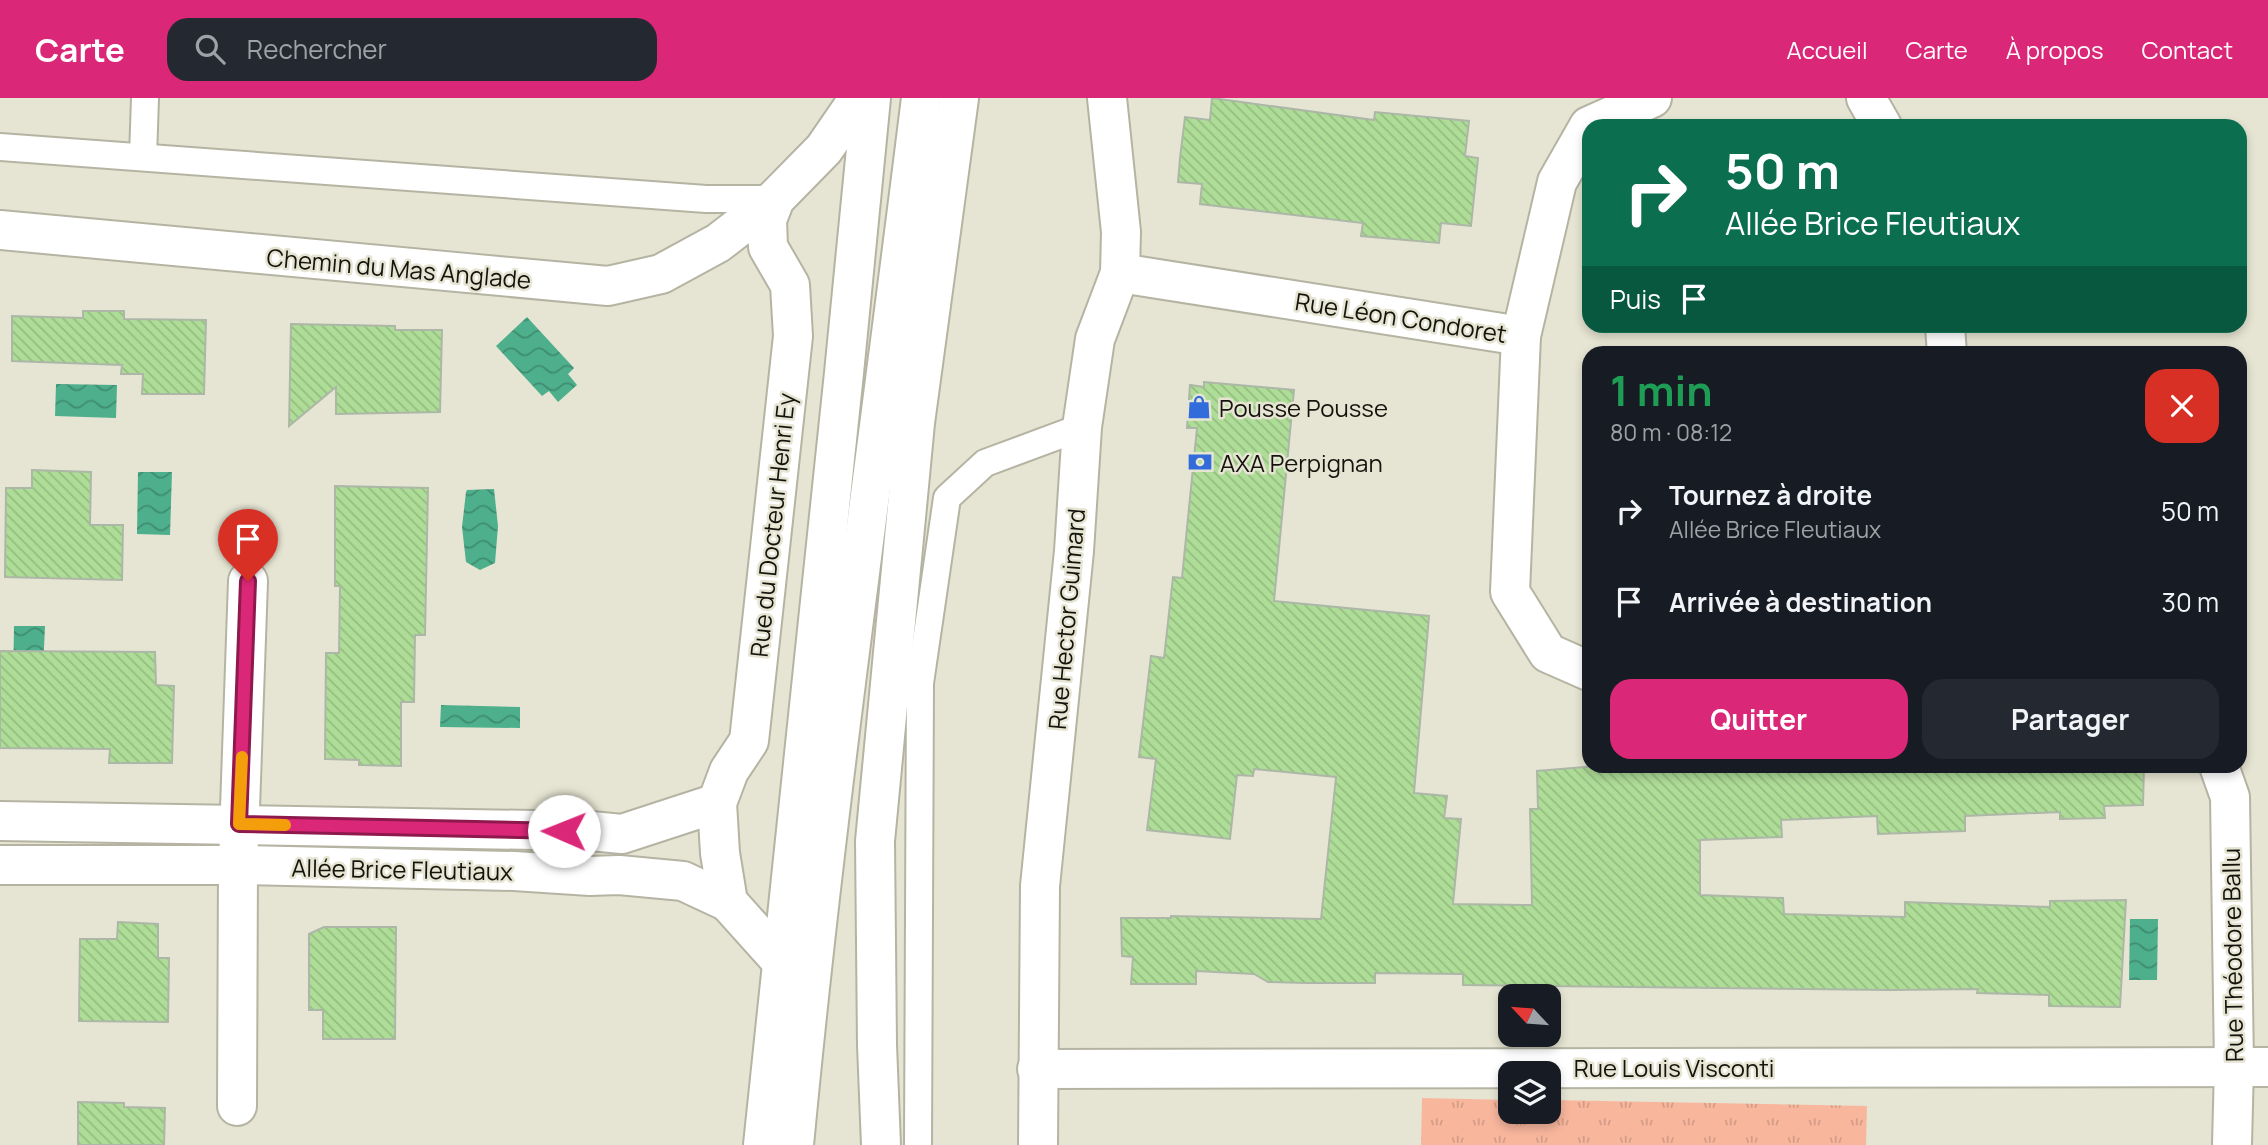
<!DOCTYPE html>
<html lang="fr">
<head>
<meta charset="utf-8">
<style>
	body { margin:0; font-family:Manrope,sans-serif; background:#242831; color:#f1f3f6; height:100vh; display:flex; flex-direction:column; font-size:26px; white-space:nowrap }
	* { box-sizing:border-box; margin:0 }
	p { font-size:23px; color:#9ea1a6 }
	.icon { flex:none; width:38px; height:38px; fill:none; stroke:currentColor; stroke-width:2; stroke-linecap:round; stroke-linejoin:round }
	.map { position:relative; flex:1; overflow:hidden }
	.side { position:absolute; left:1582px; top:248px; width:665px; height:427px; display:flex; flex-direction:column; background:#171b24; border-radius:21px; box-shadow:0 4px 10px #0003 }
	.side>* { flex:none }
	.hud { position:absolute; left:1582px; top:21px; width:665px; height:214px; border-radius:21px; box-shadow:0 4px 10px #0003; background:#0b6e4f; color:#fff; overflow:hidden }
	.needle { width:46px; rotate:296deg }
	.controls { position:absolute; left:1498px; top:886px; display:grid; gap:14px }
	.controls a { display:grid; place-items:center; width:63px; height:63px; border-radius:14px; background:#171b24; box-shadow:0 4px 10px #0003; font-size:35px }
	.pin { position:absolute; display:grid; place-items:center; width:60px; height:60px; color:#fff; margin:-72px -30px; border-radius:50% 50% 50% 0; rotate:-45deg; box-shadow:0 0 7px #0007 }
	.pin .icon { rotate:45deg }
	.me { position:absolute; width:77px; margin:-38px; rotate:271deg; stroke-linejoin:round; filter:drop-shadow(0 0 5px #0008) }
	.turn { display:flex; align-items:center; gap:24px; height:147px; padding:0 28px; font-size:32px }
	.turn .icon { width:91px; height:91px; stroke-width:2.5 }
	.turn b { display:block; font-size:49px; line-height:60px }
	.then { display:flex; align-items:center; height:66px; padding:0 28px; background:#0003; gap:14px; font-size:26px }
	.round { display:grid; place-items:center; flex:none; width:74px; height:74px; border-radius:21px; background:#242831 }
	.headline { display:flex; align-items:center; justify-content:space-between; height:119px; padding:0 28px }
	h1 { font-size:42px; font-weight:700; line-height:52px; color:#1e9e55 }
	.button { display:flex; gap:14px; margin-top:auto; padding:14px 28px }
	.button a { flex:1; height:80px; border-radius:21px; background:#db2777; color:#fff; font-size:28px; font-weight:700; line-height:80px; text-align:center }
	.button a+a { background:#242831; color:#f1f3f6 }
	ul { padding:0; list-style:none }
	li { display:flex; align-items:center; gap:21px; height:91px; padding:0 28px }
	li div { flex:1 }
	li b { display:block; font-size:26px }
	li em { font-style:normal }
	header { display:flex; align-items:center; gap:42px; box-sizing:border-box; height:98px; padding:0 35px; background:#db2777; color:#fff }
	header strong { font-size:33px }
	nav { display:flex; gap:38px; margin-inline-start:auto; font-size:24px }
	.search { width:490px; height:63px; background:#242831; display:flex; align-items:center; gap:18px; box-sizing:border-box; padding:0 24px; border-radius:21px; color:#9ea1a6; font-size:26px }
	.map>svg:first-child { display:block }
	.grass { fill:url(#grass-tufts) }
	.water { fill:url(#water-waves) }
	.building { fill:url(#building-back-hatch); stroke:#adb7a8; stroke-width:2 }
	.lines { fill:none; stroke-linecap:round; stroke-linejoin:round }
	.service-casing { stroke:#b5b4a3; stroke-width:30 }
	.minor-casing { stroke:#b5b4a3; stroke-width:42 }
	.secondary-casing { stroke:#b5b4a3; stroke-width:42 }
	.service { stroke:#fff; stroke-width:26 }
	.minor { stroke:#fff; stroke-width:38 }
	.secondary { stroke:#fff; stroke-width:38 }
	.route-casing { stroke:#8e194d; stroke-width:18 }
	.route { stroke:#db2777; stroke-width:12 }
	.slow { stroke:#f59e0b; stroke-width:12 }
	.labels { text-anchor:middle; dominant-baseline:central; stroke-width:5; stroke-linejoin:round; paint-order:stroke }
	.street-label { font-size:24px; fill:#14140d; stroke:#e6e5d3 }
	.poi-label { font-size:24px; fill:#14140d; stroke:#e6e5d3; text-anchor:start }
</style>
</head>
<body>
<header>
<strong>Carte</strong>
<div class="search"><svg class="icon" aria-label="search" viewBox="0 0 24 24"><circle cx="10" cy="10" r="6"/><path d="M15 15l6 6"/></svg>Rechercher</div>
<nav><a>Accueil</a><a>Carte</a><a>À propos</a><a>Contact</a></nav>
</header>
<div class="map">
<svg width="2268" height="1047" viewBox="0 0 2268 1047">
	<defs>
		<pattern id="grass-tufts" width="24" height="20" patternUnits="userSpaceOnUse" patternTransform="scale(1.75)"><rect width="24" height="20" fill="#f8b69d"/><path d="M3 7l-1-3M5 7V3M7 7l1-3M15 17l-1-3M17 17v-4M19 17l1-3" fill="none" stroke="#d49c86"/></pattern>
		<pattern id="water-waves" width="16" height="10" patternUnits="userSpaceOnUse" patternTransform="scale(1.75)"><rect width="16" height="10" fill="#4daf8c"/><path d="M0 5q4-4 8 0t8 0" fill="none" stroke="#3f8d71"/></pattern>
		<pattern id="building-back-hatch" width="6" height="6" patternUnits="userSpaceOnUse" patternTransform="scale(1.75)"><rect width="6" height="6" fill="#aedd97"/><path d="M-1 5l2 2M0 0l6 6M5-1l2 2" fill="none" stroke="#95bd81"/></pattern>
	</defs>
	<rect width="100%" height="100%" fill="#e6e5d3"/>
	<polygon class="grass" points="1422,1000 1510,1002 1510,1013 1549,1013 1549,1002 1867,1008 1866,1047 1421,1047"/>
	<g class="water">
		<polygon points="527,219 574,270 568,276 577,287 558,304 549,293 542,298 496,248"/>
		<polygon points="56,286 117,287 116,320 55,318"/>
		<polygon points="138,374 172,374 170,437 137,436"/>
		<polygon points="494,391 498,428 495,465 480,472 466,464 462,429 466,394 467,392"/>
		<polygon points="14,528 45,528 42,594 13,588"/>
		<polygon points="441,607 520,609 520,630 440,629"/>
		<polygon points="2130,821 2158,821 2157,882 2129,882"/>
	</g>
	<g class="building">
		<polygon points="1212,0 1374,22 1375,14 1469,23 1465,58 1478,60 1471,128 1441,125 1439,145 1361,138 1363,125 1200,106 1202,86 1178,84 1180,60 1185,19 1210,22"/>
		<polygon points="83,213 124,213 124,221 206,222 204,296 142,296 143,276 121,276 122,267 12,263 12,218 83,220"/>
		<polygon points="291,226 395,228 395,232 442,232 440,314 336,316 336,289 289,328"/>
		<polygon points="1204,284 1294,292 1274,503 1429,518 1414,695 1447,698 1444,720 1461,721 1453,806 1532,807 1530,711 1538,711 1537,673 1597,668 2144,668 2143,707 2104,708 2105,720 2060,721 2060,714 1965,718 1965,733 1878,736 1877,718 1781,722 1782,739 1700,742 1700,797 1783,800 1784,816 1905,819 1905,804 2050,809 2050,803 2126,802 2120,909 2049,908 2049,897 1977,895 1978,891 1891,892 1463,887 1463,876 1375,875 1375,885 1307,885 1268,884 1254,876 1196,873 1196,886 1131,886 1133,859 1122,858 1121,820 1171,820 1171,818 1321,821 1336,679 1254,671 1253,678 1237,677 1230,741 1147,732 1156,661 1139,659 1151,558 1164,560 1173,479 1182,480 1197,330 1187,330 1190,287 1204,289"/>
		<polygon points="32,372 91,374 90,427 123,427 122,482 5,479 6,390 32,390"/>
		<polygon points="335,388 428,390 425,537 415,537 414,604 401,604 401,668 359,667 359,662 325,661 326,555 339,555 340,488 335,488"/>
		<polygon points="0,553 155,554 156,587 174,588 172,665 109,665 110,651 0,650"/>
		<polygon points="118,824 158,826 158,860 169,860 168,924 79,923 80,841 117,841"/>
		<polygon points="324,829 396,829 395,941 323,941 323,912 309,912 309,836"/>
		<polygon points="78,1004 124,1005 124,1009 165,1010 164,1047 78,1047"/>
	</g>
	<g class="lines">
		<g class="service-casing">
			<g id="service">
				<polyline points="0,49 706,101 775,101"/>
				<polyline points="143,59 145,0"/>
				<polyline points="918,1047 920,585 947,400 985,365 1082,329"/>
			</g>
		</g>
		<g class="minor-casing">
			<g id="minor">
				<polyline points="1866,0 1882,28"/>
				<polyline points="0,132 608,188 661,176 718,145 775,101"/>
				<polyline points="1120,175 1521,238 1510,494 1548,555 1589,573"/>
				<polyline points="1945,228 1947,256"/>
				<polyline points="1521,238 1557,84 1589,28 1652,0"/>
				<polyline points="2219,668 2230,699 2234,968 2232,1047"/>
				<polyline points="0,723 591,733 622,736 717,705"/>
				<polyline points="0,767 238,767 514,773 590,778 619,777 683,783 728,804"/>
				<polyline points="781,863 728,804 720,755 717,705 729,673 749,643 793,238 790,187 768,149 767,122 775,101 824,51 859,0"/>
				<polyline points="1037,971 2268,969"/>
				<polyline points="237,1008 238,767 248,483"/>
				<polyline points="1038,1047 1040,788 1074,453 1082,329 1095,241 1120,175 1121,134 1107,0"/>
			</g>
		</g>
		<g class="secondary-casing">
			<g id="secondary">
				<polyline points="763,1047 844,275 871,0"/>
				<path d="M794 1047C827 697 878 349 921 0"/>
				<polyline points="881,1047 877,947 875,743 915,325 959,0"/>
			</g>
		</g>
		<use href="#service" class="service"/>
		<use href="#minor" class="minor"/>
		<use href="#secondary" class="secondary"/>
	</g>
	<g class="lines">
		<g class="route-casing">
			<polyline id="route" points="248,483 239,726 564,733"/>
		</g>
		<use href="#route" class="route"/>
		<polyline class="slow" points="242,659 239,726 285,727"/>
	</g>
	<defs>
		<g id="shop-bare" transform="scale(1.89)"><path d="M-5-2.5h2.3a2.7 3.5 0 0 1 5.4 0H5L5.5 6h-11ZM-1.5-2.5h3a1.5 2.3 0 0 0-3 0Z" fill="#316cda" stroke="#e6e5d3" stroke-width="2.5" paint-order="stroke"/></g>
		<g id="bank-bare" transform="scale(1.89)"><path d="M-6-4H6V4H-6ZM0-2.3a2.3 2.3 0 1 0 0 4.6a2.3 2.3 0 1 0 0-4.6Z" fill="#316cda" stroke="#e6e5d3" stroke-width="2.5" paint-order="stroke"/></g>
	</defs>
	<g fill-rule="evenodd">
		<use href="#shop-bare" x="1199" y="309"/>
		<use href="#bank-bare" x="1200" y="364"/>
	</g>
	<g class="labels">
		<g class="street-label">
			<text transform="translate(399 170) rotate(5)">Chemin du Mas Anglade</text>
			<text transform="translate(1401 219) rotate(9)">Rue Léon Condoret</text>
			<text transform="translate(772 427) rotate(-84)">Rue du Docteur Henri Ey</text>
			<text transform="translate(1066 521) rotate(-85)">Rue Hector Guimard</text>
			<text transform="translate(402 771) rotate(1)">Allée Brice Fleutiaux</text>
			<text transform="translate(2232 857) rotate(-91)">Rue Théodore Ballu</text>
			<text x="1674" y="969">Rue Louis Visconti</text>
		</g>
		<g class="poi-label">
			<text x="1219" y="309">Pousse Pousse</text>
			<text x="1220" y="364">AXA Perpignan</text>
		</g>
	</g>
</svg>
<div class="controls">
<a><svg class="needle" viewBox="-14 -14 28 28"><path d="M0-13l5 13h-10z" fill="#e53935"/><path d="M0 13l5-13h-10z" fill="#9ea1a6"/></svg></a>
<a><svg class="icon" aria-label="layers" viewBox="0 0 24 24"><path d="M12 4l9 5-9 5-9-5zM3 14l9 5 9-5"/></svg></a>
</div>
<div class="pin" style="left:248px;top:483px;background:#d93025"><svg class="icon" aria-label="arrive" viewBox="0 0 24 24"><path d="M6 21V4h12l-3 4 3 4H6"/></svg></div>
<svg class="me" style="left:564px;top:733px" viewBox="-20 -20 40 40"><circle r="19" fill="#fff"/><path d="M0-13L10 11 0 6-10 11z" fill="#db2777"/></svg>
<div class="hud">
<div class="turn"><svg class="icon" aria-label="right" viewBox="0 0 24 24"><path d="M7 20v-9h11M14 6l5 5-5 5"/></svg><div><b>50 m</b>Allée Brice Fleutiaux</div></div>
<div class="then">Puis<svg class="icon" aria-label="arrive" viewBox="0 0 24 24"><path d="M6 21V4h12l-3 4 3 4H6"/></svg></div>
</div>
<section class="side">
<div class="headline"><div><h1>1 min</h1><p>80 m · 08:12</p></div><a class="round" style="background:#d93025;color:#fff"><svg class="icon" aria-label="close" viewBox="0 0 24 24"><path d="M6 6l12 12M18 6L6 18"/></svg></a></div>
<ul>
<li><svg class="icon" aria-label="right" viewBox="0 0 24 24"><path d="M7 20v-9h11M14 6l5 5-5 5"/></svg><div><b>Tournez à droite</b><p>Allée Brice Fleutiaux</p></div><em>50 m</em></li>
<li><svg class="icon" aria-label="arrive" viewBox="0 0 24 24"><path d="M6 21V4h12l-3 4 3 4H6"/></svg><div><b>Arrivée à destination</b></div><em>30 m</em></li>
</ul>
<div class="button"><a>Quitter</a><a>Partager</a></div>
</section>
</div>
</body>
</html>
